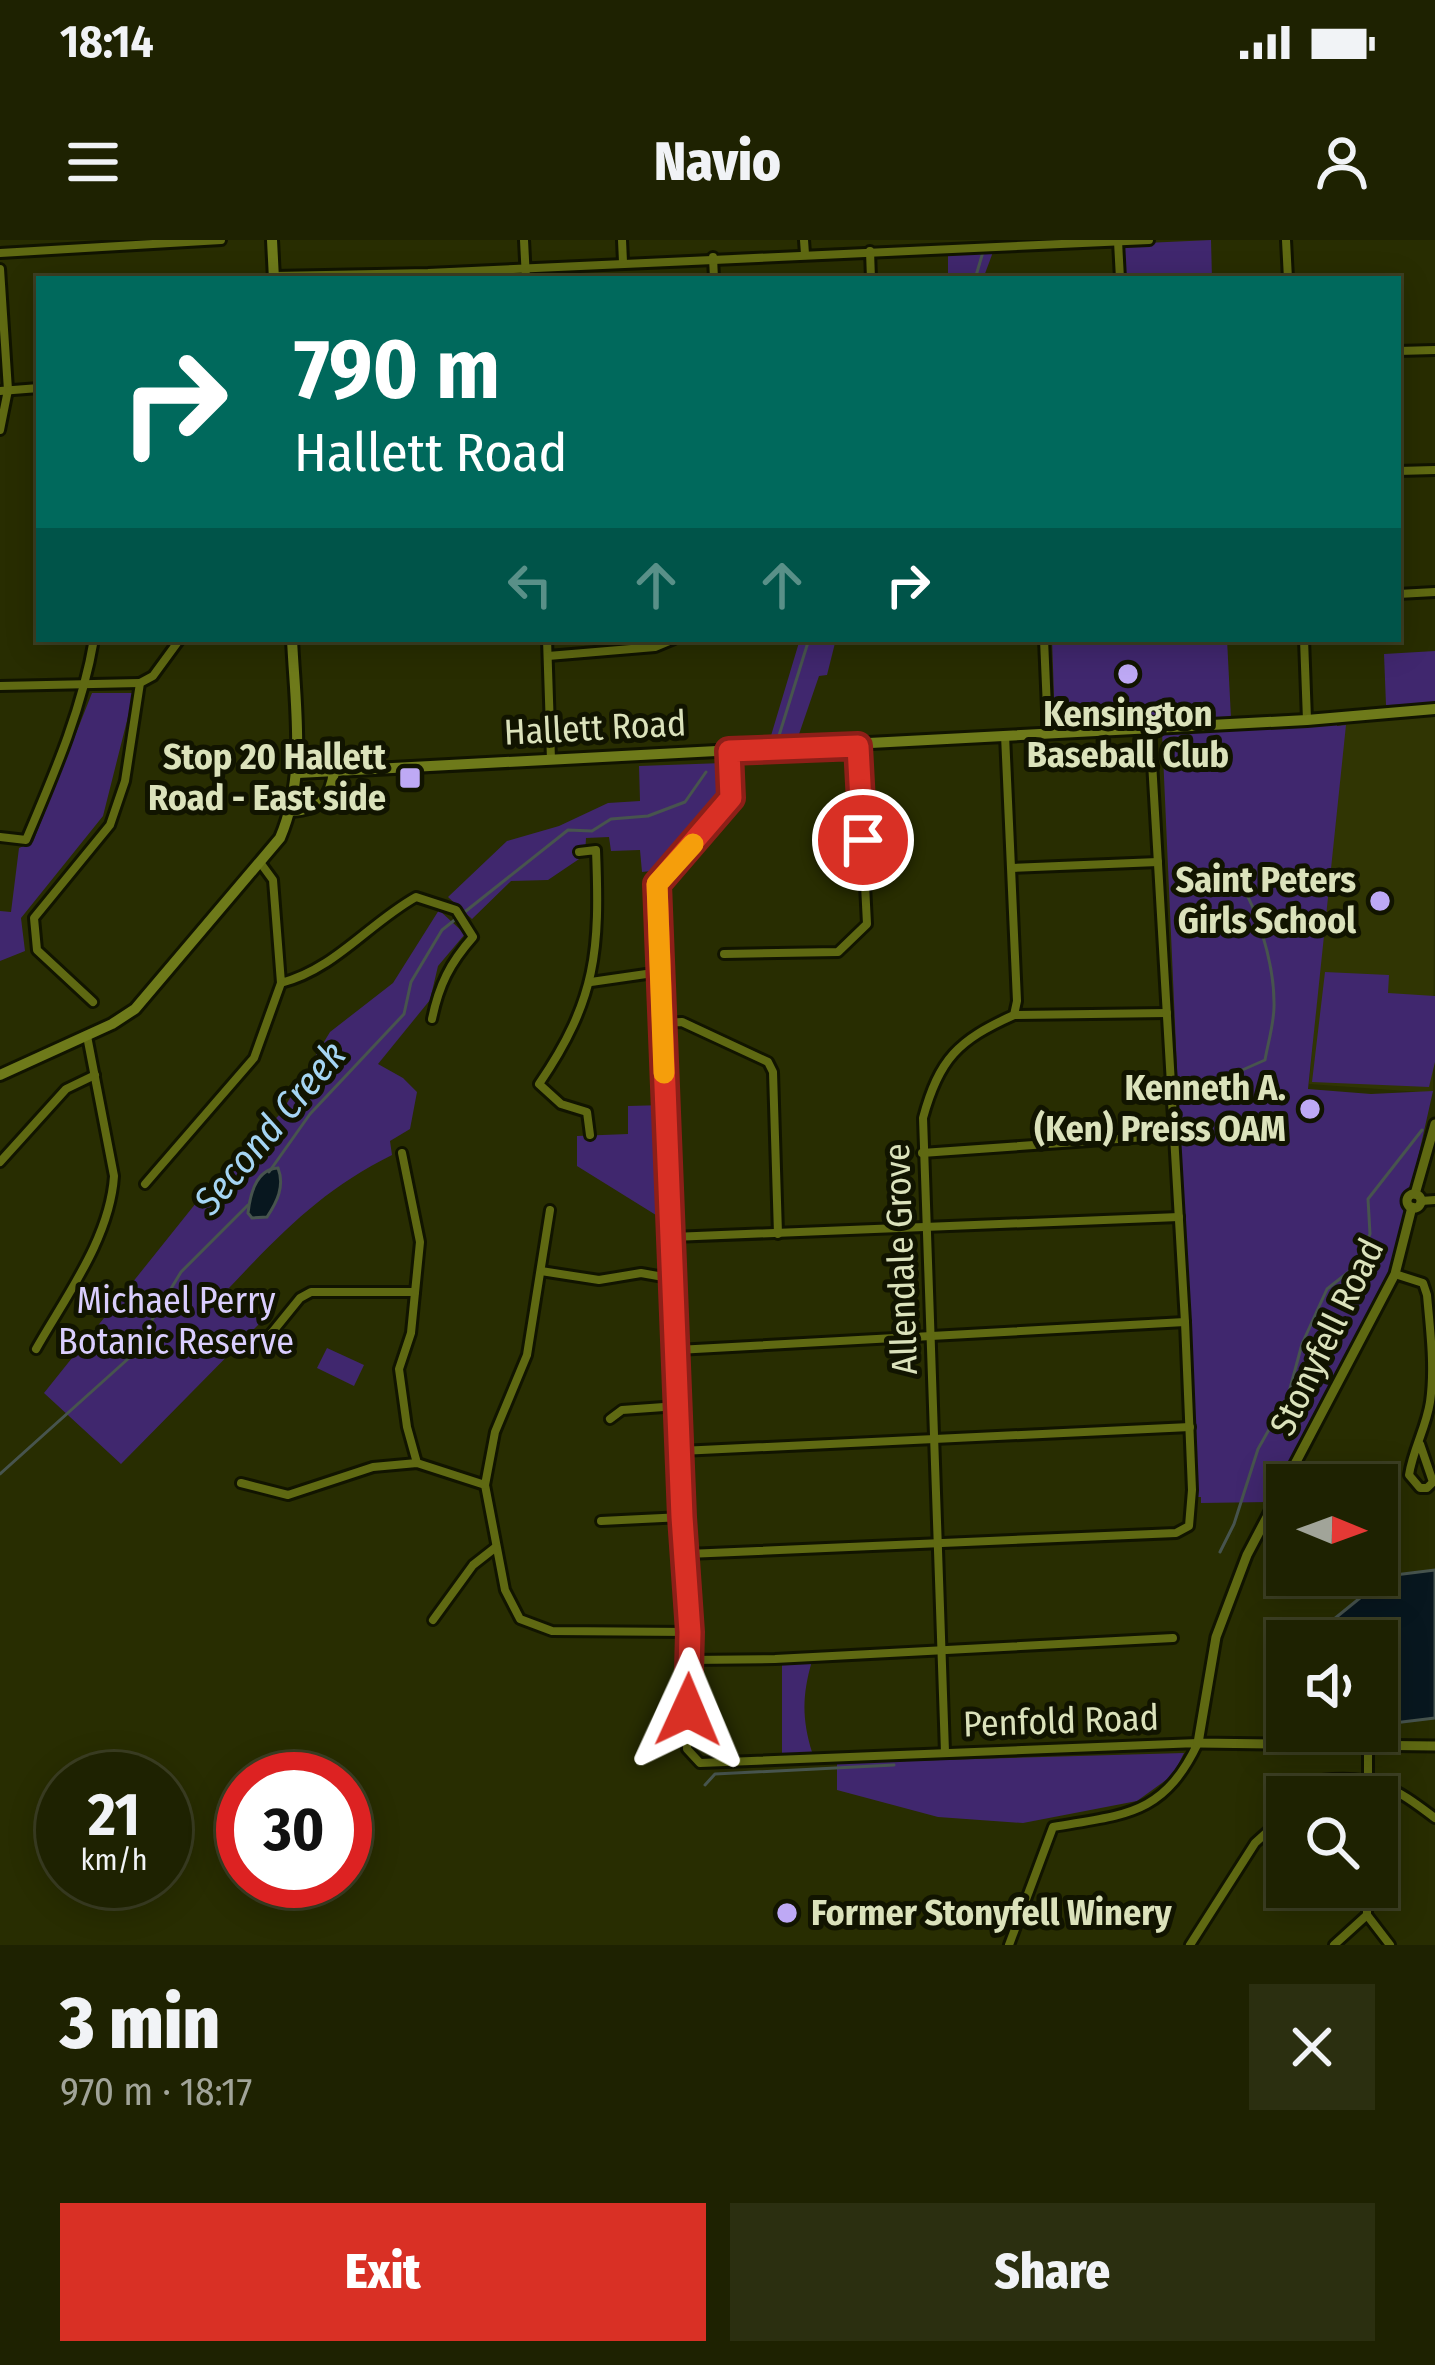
<!DOCTYPE html>
<html lang="en">
<head>
<meta charset="utf-8">
<style>
	body { margin:0; font-family:"Fira Sans Condensed",sans-serif; background:#2b2f10; color:#f1f3f6; height:100vh; display:flex; flex-direction:column; font-size:45px; white-space:nowrap }
	* { box-sizing:border-box; margin:0 }
	p { font-size:39px; color:#a1a499 }
	.icon { flex:none; width:66px; height:66px; fill:none; stroke:currentColor; stroke-width:2; stroke-linecap:round; stroke-linejoin:round }
	.map { position:relative; height:1705px; overflow:hidden }
	.panel { display:flex; flex-direction:column; background:#1e2201; flex:1 }
	.panel>* { flex:none }
	.guide { position:absolute; left:36px; top:36px; width:1365px; height:366px; border-radius:0px; box-shadow:0 6px 30px #0003,0 0 0 3px #3c3f23; background:#00695c; color:#fff; overflow:hidden }
	.needle { width:78px; rotate:91deg }
	.fabs { position:absolute; left:1266px; top:1224px; display:grid; gap:24px }
	.fabs a { display:grid; place-items:center; width:132px; height:132px; border-radius:0px; background:#1e2201; box-shadow:0 6px 30px #0003,0 0 0 3px #3c3f23; font-size:60px }
	.speed { position:absolute; left:36px; top:1512px; display:flex; gap:24px; font-size:60px; font-weight:700; text-align:center }
	.speed>* { display:grid; place-content:center; width:156px; height:156px; border-radius:50%; background:#1e2201; box-shadow:0 6px 30px #0003,0 0 0 3px #3c3f23; line-height:1 }
	.speed small { font-size:30px; font-weight:400 }
	.speed .limit { border:18px solid #d22; background:#fff; color:#111 }
	.pin { position:absolute; display:grid; place-items:center; width:102px; height:102px; color:#fff; margin:-51px; border:6px solid #fff; border-radius:50%; box-shadow:0 3px 12px #0007 }
	.me { position:absolute; width:132px; margin:-66px; rotate:1deg; stroke-linejoin:round; filter:drop-shadow(0 0 9px #0008) }
	.turn { display:flex; align-items:center; gap:42px; height:252px; padding:0 60px; font-size:54px }
	.turn .icon { width:156px; height:156px; stroke-width:2.5 }
	.turn b { display:block; font-size:84px; line-height:102px }
	.lanes { display:flex; align-items:center; height:114px; padding:0 60px; background:#0003; justify-content:center; gap:60px; direction:ltr }
	.lanes .off { opacity:.35 }
	.round { display:grid; place-items:center; flex:none; width:126px; height:126px; border-radius:0px; background:#2b2f10 }
	.summary { display:flex; align-items:center; justify-content:space-between; height:204px; padding:0 60px }
	h1 { font-size:72px; font-weight:800; line-height:90px }
	.cta { display:flex; gap:24px; margin-top:auto; padding:24px 60px }
	.cta a { flex:1; height:138px; border-radius:0px; background:#d93025; color:#fff; font-size:48px; font-weight:800; line-height:138px; text-align:center }
	.cta a+a { background:#2b2f10; color:#f1f3f6 }
	.status { display:flex; justify-content:space-between; align-items:center; height:84px; padding:0 60px; background:#1e2201; direction:ltr }
	.status svg { height:33px; fill:currentColor }
	header { display:flex; justify-content:space-between; align-items:center; height:156px; padding:0 60px; background:#1e2201; font-size:54px; font-weight:800 }
	.map>svg:first-child { display:block }
	.built { fill:#303503 }
	.green { fill:#40276e }
	.water { fill:#08171f; stroke:#47544e; stroke-width:3 }
	.lines { fill:none; stroke-linecap:round; stroke-linejoin:round }
	.stream { stroke:#47544e; stroke-width:3 }
	.minor-casing { stroke:#111400; stroke-width:14 }
	.tertiary-casing { stroke:#111400; stroke-width:15 }
	.secondary-casing { stroke:#111400; stroke-width:16 }
	.minor { stroke:#5f6912; stroke-width:8 }
	.tertiary { stroke:#5f6912; stroke-width:9 }
	.secondary { stroke:#6e7a1a; stroke-width:10 }
	.route-casing { stroke:#8d1f18; stroke-width:30 }
	.route { stroke:#d93025; stroke-width:21 }
	.slow { stroke:#f59e0b; stroke-width:21 }
	.poi-dot { fill:#bea9f5; stroke:#111400; stroke-width:4.5 }
	.labels { text-anchor:middle; dominant-baseline:central; stroke-width:10; stroke-linejoin:round; paint-order:stroke }
	.poi-label { font-size:36px; font-weight:bold; fill:#dbe2bb; stroke:#111400; text-anchor:end }
	.street-label { font-size:36px; fill:#dbe2bb; stroke:#111400 }
	.park-label { font-size:36px; fill:#dacefe; stroke:#111400 }
	.water-label { font-size:39px; font-style:italic; fill:#a5d5f3; stroke:#111400 }
</style>
</head>
<body>
<div class="status"><b>18:14</b><svg viewBox="0 0 49 12"><path d="M0 12V9h3v3zM5 12V6h3v6zM10 12V3h3v9zM15 12V0h3v12zM26 1h20v11H26zM47 4h2v5h-2z"/></svg></div>
<header><svg class="icon" aria-label="menu" viewBox="0 0 24 24"><path d="M4 6h16M4 12h16M4 18h16"/></svg>Navio<svg class="icon" aria-label="person" viewBox="0 0 24 24"><circle cx="12" cy="8" r="4"/><path d="M4 21q1-7 8-7t8 7"/></svg></header>
<div class="map">
<svg width="1435" height="1705" viewBox="0 0 1435 1705">
	<rect width="100%" height="100%" fill="#282d01"/>
	<polygon class="built" points="1435,476 1433,853 1309,844 1342,478"/>
	<g class="green">
		<polygon points="1211,0 1212,39 1124,39 1123,4"/>
		<polygon points="993,12 983,39 948,39 948,14"/>
		<polygon points="800,399 836,399 827,435 819,436 797,500 770,499"/>
		<polygon points="1052,399 1227,399 1231,478 1055,484"/>
		<polygon points="1435,411 1435,464 1386,465 1384,414"/>
		<polygon points="92,453 134,453 103,576 21,678 25,711 0,721 0,671 11,672 19,608 33,602"/>
		<polygon points="1337,481 1337,486 1346,485 1308,849 1371,854 1433,851 1395,1020 1269,1262 1201,1263 1201,1257 1196,1257 1162,492"/>
		<polygon points="723,523 723,555 651,631 642,632 640,610 611,611 609,597 586,598 585,615 548,640 511,641 472,679 448,657 507,601 559,586 608,563 640,561 639,526"/>
		<path d="M439 670 465 694 438 726 430 760 378 824 403 838 417 852 410 889 390 901 392 915C323 949 281 993 229 1048L261 1082 121 1224 44 1153 196 963 281 873 330 792 393 743Z"/>
		<polygon points="1325,732 1389,735 1388,753 1435,756 1435,822 1429,847 1312,842"/>
		<polygon points="665,865 672,985 577,926 577,896 628,894 628,866"/>
		<polygon points="327,1108 364,1125 354,1146 317,1128"/>
		<path d="M812 1421C802 1455 802 1479 812 1512L782 1514V1423Z"/>
		<polygon points="1184,1513 1173,1535 1137,1561 1023,1583 938,1577 837,1550 837,1523"/>
	</g>
	<g class="water">
		<path d="M278 928C285 946 277 962 267 977L252 978 248 973C250 955 256 929 278 928Z"/>
		<polygon points="1435,1330 1435,1478 1377,1485 1377,1401 1307,1401 1387,1336"/>
	</g>
	<g class="lines">
		<g class="stream">
			<polyline points="975,39 983,12"/>
			<polyline points="737,504 777,502 809,399"/>
			<path d="M1232 634C1257 659 1274 727 1274 762 1275 781 1268 802 1265 820L1240 831"/>
			<polyline points="269,932 310,874 404,774 411,742 442,690 568,590 592,591 611,579 648,576 685,562 706,532"/>
			<polyline points="0,1234 129,1118 181,1032 248,965"/>
			<polyline points="1220,1312 1234,1284 1258,1209 1288,1156 1302,1104 1327,1049 1356,1026 1370,994 1368,959 1422,890"/>
			<polyline points="705,1545 715,1534 894,1525"/>
		</g>
		<g class="minor-casing">
			<g id="minor">
				<polyline points="524,0 526,39"/>
				<polyline points="622,0 623,22"/>
				<polyline points="804,0 805,14"/>
				<polyline points="1286,0 1288,39"/>
				<polyline points="1118,1 1120,39"/>
				<polyline points="870,11 871,39"/>
				<polyline points="0,13 221,0"/>
				<polyline points="713,17 714,39"/>
				<polyline points="0,29 8,150 0,190"/>
				<polyline points="274,36 428,33 1149,0"/>
				<polyline points="1398,111 1435,110"/>
				<polyline points="0,151 39,148"/>
				<polyline points="1398,231 1435,230"/>
				<polyline points="1398,354 1435,352"/>
				<polyline points="547,399 551,520"/>
				<polyline points="1044,399 1048,492"/>
				<polyline points="1304,399 1307,480"/>
				<polyline points="548,416 655,407 674,399"/>
				<polyline points="0,446 140,443"/>
				<path d="M729 511 731 558 657 644 683 1277 690 1392 687 1509 700 1523 1198 1503C1163 1576 1126 1574 1053 1587L1009 1705"/>
				<path d="M0 597 26 600C54 534 82 470 94 399"/>
				<path d="M579 612 596 610C600 710 597 759 539 844L561 864 587 872 590 895"/>
				<path d="M262 625 273 640 281 743C335 729 368 684 416 657L456 670 473 697C450 723 439 745 432 779"/>
				<polyline points="1012,628 1158,622"/>
				<polyline points="724,714 838,712 867,684 858,506"/>
				<polyline points="591,742 660,732"/>
				<polyline points="93,762 37,710 34,678 110,585 125,541 140,443 153,436 180,399"/>
				<polyline points="1014,775 1167,773"/>
				<polyline points="662,783 682,782 768,822 773,832 778,994"/>
				<polyline points="402,913 420,1002 411,1093 399,1129 407,1187 417,1223"/>
				<polyline points="922,913 1174,895"/>
				<polyline points="0,922 66,849 95,835"/>
				<polyline points="145,944 254,818 281,743"/>
				<polyline points="1421,961 1435,960"/>
				<polyline points="550,970 527,1115 495,1192 485,1245 505,1350 520,1379 552,1391 690,1392"/>
				<polyline points="672,997 1179,977"/>
				<polyline points="541,1031 599,1040 641,1033 675,1039"/>
				<path d="M1395 1034 1423 1043 1427 1055C1430 1090 1435 1127 1430 1162 1426 1188 1413 1209 1409 1235L1420 1248H1427L1433 1242 1420 1204"/>
				<polyline points="270,1095 300,1058 311,1052 415,1052"/>
				<path d="M36 1109C66 1056 110 998 114 936L87 796"/>
				<polyline points="677,1110 1185,1082"/>
				<polyline points="610,1179 622,1170 678,1166"/>
				<polyline points="680,1211 1190,1187"/>
				<polyline points="241,1243 288,1255 373,1227 417,1223 485,1245"/>
				<polyline points="601,1281 683,1277"/>
				<polyline points="687,1314 1176,1293 1189,1286 1192,1250 1185,1082 1150,488"/>
				<polyline points="433,1380 473,1325 496,1307"/>
				<polyline points="690,1420 775,1419 1173,1398"/>
				<path d="M945 1512 923 878C939 819 958 800 1014 775L1017 761 1005 495"/>
				<path d="M1305 1557 1322 1540C1374 1534 1394 1547 1435 1578"/>
				<polyline points="1368,1557 1368,1507"/>
				<polyline points="1367,1675 1390,1705"/>
				<polyline points="1190,1705 1255,1603 1287,1574"/>
				<polyline points="1334,1705 1367,1675 1367,1647"/>
			</g>
		</g>
		<g class="tertiary-casing">
			<g id="tertiary">
				<polyline points="1415,954 1435,884"/>
				<circle cx="1414" cy="961" r="7"/>
				<polyline points="1412,967 1395,1034 1247,1315 1216,1397 1198,1503 1435,1506"/>
			</g>
		</g>
		<g class="secondary-casing">
			<g id="secondary">
				<polyline points="272,0 274,39"/>
				<polyline points="298,533 1307,480 1435,469"/>
				<path d="M292 571C319 569 331 559 334 531"/>
				<path d="M0 835 112 784 135 769 280 598C307 535 295 466 292 399"/>
			</g>
		</g>
		<use href="#minor" class="minor"/>
		<use href="#tertiary" class="tertiary"/>
		<use href="#secondary" class="secondary"/>
	</g>
	<g class="lines">
		<g class="route-casing">
			<polyline id="route" points="688,1470 690,1392 682,1277 657,644 731,558 729,511 858,506 863,600"/>
		</g>
		<use href="#route" class="route"/>
		<polyline class="slow" points="664,833 657,644 693,604"/>
	</g>
	<g class="poi-dot">
		<circle cx="1128" cy="434" r="12"/>
		<rect x="398" y="526" width="24" height="24" rx="6"/>
		<circle cx="1380" cy="661" r="12"/>
		<circle cx="1310" cy="869" r="12"/>
		<circle cx="787" cy="1673" r="12"/>
	</g>
	<g class="labels">
		<g class="poi-label">
			<text x="1128" y="474" text-anchor="middle">Kensington<tspan x="1128" dy="41">Baseball Club</tspan></text>
			<text x="386" y="517">Stop 20 Hallett<tspan x="386" dy="41">Road - East side</tspan></text>
			<text x="1356" y="640">Saint Peters<tspan x="1356" dy="41">Girls School</tspan></text>
			<text x="1286" y="848">Kenneth A.<tspan x="1286" dy="41">(Ken) Preiss OAM</tspan></text>
			<text x="811" y="1673" text-anchor="start">Former Stonyfell Winery</text>
		</g>
		<g class="street-label">
			<text transform="translate(595 488) rotate(-3)">Hallett Road</text>
			<text transform="translate(901 1019) rotate(-92)">Allendale Grove</text>
			<text transform="translate(1327 1097) rotate(-64)">Stonyfell Road</text>
			<text transform="translate(1061 1481) rotate(-2)">Penfold Road</text>
		</g>
		<g class="park-label">
			<text x="176" y="1061">Michael Perry<tspan x="176" dy="41">Botanic Reserve</tspan></text>
		</g>
		<g class="water-label">
			<text transform="translate(270 888) rotate(-50)">Second Creek</text>
		</g>
	</g>
</svg>
<div class="fabs">
<a><svg class="needle" viewBox="-14 -14 28 28"><path d="M0-13l5 13h-10z" fill="#e53935"/><path d="M0 13l5-13h-10z" fill="#a1a499"/></svg></a>
<a><svg class="icon" aria-label="sound" viewBox="0 0 24 24"><path d="M4 9h4l5-4v14l-5-4H4zM17 9q2 3 0 6"/></svg></a>
<a><svg class="icon" aria-label="search" viewBox="0 0 24 24"><circle cx="10" cy="10" r="6"/><path d="M15 15l6 6"/></svg></a>
</div>
<div class="speed"><div>21<small>km/h</small></div><div class="limit">30</div></div>
<div class="pin" style="left:863px;top:600px;background:#d93025"><svg class="icon" aria-label="arrive" viewBox="0 0 24 24"><path d="M6 21V4h12l-3 4 3 4H6"/></svg></div>
<svg class="me" style="left:688px;top:1470px" viewBox="-20 -20 40 40"><path d="M0-17L14 15 0 8-14 15z" fill="#d93025" stroke="#fff" stroke-width="4"/></svg>
<div class="guide">
<div class="turn"><svg class="icon" aria-label="right" viewBox="0 0 24 24"><path d="M7 20v-9h11M14 6l5 5-5 5"/></svg><div><b>790 m</b>Hallett Road</div></div>
<div class="lanes"><svg class="icon off" aria-label="left" viewBox="0 0 24 24"><path d="M17 20v-9H6M10 6l-5 5 5 5"/></svg><svg class="icon off" aria-label="ahead" viewBox="0 0 24 24"><path d="M12 20V5M6 11l6-6 6 6"/></svg><svg class="icon off" aria-label="ahead" viewBox="0 0 24 24"><path d="M12 20V5M6 11l6-6 6 6"/></svg><svg class="icon" aria-label="right" viewBox="0 0 24 24"><path d="M7 20v-9h11M14 6l5 5-5 5"/></svg></div>
</div>
</div>
<section class="panel">
<div class="summary"><div><h1>3 min</h1><p>970 m · 18:17</p></div><a class="round"><svg class="icon" aria-label="close" viewBox="0 0 24 24"><path d="M6 6l12 12M18 6L6 18"/></svg></a></div>
<div class="cta"><a>Exit</a><a>Share</a></div>
</section>
</body>
</html>
